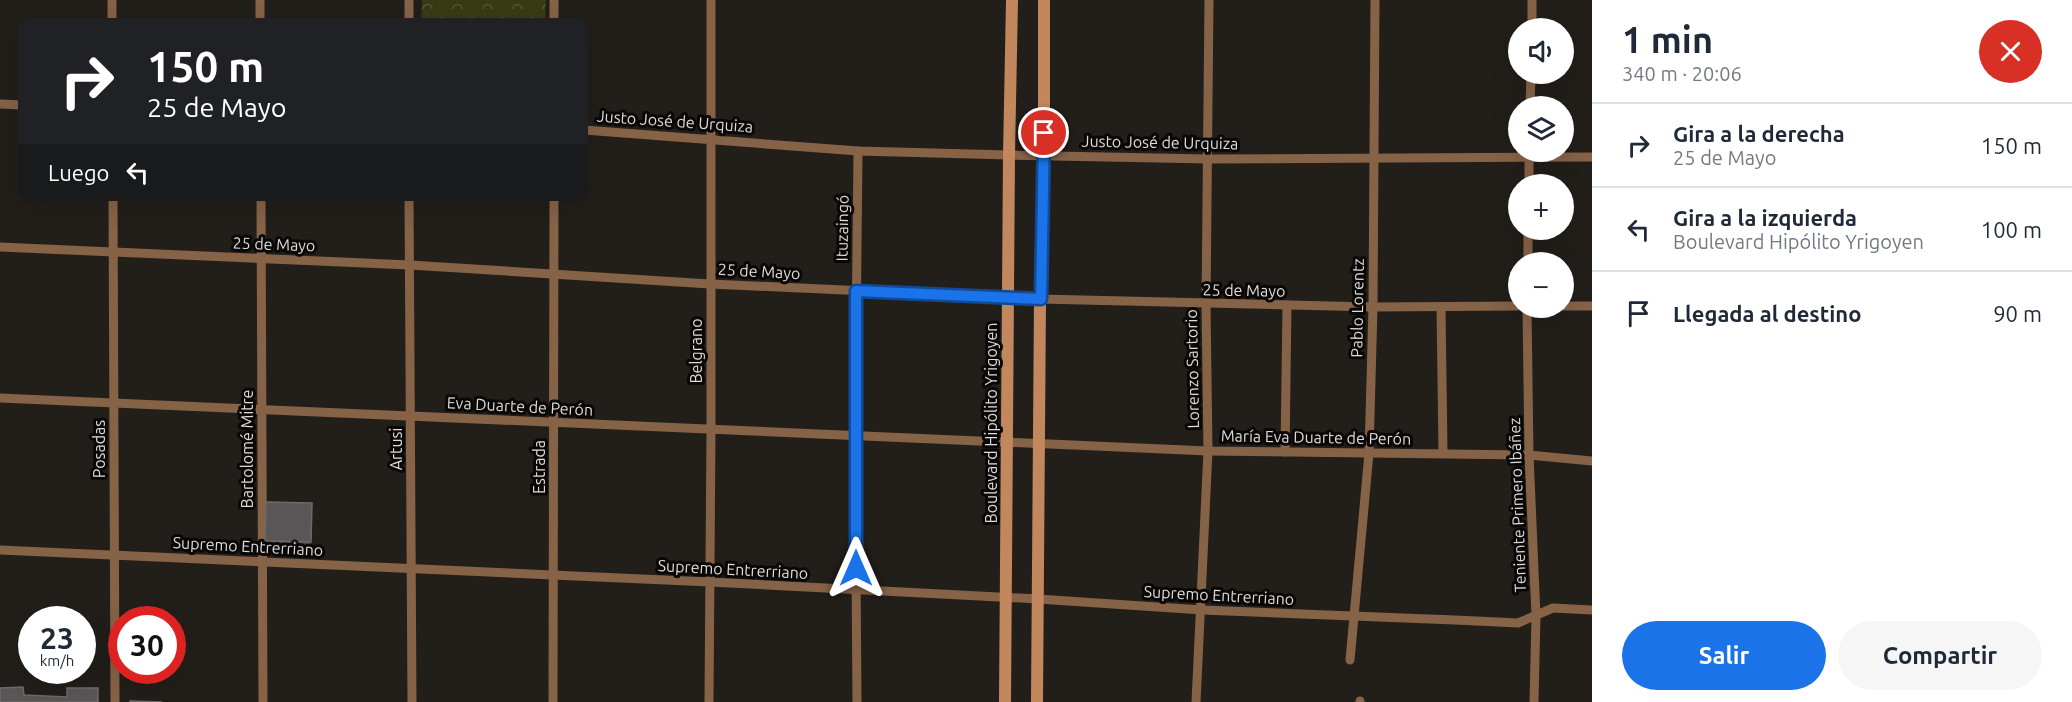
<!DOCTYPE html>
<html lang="es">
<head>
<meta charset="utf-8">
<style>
	body { margin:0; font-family:Ubuntu,sans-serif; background:#f6f6f7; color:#1f2937; height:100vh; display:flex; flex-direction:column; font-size:22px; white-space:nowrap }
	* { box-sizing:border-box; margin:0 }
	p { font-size:20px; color:#747a83 }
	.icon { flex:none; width:33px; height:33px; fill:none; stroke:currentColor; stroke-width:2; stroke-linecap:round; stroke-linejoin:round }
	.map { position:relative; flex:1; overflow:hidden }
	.side { display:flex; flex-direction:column; background:#fff; width:480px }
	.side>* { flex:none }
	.banner { position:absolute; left:18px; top:18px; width:570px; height:183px; border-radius:12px; box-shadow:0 6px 24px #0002; background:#202124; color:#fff; overflow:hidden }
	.controls { position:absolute; left:1508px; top:18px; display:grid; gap:12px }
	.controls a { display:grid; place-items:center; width:66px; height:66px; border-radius:50%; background:#fff; box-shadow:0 6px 24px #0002; font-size:30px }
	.speed { position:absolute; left:18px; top:606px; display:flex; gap:12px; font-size:30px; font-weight:700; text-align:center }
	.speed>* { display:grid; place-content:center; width:78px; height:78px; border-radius:50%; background:#fff; box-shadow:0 6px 24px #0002; line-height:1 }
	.speed small { font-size:15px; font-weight:400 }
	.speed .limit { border:9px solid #d22; background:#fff; color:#111 }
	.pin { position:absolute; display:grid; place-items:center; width:51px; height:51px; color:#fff; margin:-26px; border:3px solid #fff; border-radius:50%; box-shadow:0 2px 6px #0007 }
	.me { position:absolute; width:66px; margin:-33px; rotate:0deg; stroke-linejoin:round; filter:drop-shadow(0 0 4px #0008) }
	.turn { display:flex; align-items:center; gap:21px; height:126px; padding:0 30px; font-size:27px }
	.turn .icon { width:78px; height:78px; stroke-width:2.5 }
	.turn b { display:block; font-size:42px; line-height:51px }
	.then { display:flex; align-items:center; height:57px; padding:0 30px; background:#0003; gap:12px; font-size:22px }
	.round { display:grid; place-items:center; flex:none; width:63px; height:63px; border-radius:32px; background:#f6f6f7 }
	.summary { display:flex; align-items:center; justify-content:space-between; height:102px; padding:0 30px }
	h1 { font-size:36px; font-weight:600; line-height:45px }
	.action { display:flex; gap:12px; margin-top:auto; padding:12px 30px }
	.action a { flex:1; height:69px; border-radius:36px; background:#1a73e8; color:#fff; font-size:24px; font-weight:600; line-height:69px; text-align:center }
	.action a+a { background:#f6f6f7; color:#1f2937 }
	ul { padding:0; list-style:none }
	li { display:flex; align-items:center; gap:18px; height:84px; padding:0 30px; border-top:2px solid #e0e1e3 }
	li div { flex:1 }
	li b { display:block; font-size:22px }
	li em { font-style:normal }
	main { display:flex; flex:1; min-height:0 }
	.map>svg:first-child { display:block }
	.park { fill:url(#park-crowns) }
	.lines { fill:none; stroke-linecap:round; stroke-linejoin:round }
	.street { stroke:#866247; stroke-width:9 }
	.secondary { stroke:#c2875c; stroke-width:12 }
	.wall { fill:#4a4446 }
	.building { fill:#5a5556; stroke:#6f6a6a; stroke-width:1.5 }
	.route-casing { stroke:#114b97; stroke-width:15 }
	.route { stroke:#1a73e8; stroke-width:10 }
	.labels { text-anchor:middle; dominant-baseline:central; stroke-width:6; stroke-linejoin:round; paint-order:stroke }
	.street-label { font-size:16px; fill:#dedbd9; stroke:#0a0807 }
</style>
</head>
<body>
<main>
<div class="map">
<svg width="1592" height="702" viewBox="0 0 1592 702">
	<defs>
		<pattern id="park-crowns" width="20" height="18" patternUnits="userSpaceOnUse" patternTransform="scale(1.5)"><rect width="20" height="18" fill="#373b15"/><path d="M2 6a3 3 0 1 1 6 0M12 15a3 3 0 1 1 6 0" fill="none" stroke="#545736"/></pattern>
	</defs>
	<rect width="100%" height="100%" fill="#221e1a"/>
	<polygon class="park" points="422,0 546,0 545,22 421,22"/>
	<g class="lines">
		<g class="street">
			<polyline points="112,0 112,22"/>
			<polyline points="260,0 260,22"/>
			<polyline points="409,0 409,22"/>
			<polyline points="554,22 554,0"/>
			<polyline points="1532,28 1532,0"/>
			<polyline points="0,104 22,105"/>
			<polyline points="1530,106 1531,74"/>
			<polyline points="584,130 858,151 1009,155 1208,159 1592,157"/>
			<polyline points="1529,184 1529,152"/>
			<polyline points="113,196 115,702"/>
			<polyline points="261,196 263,702"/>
			<polyline points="409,196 412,702"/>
			<polyline points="0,247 410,265 710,284 1040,299 1373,307 1518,306"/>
			<polyline points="1528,262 1528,230"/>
			<polyline points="1563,306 1592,306"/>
			<polyline points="1441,307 1443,453"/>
			<polyline points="1527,308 1529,455 1536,616 1534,702"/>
			<polyline points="0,398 1208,451 1529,455 1592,461"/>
			<polyline points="1285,452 1287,305"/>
			<polyline points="0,550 710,582 1038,599 1202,610 1455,620 1518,623 1553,608 1592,610"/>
			<polyline points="1350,660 1369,453 1373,307 1375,0"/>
			<polyline points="1360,701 1360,702"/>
			<polyline points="553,702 554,196"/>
			<polyline points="709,702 711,430 711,0"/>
			<polyline points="857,702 855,436 858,151"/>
			<polyline points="1196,702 1208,451 1206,304 1209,0"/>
		</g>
		<g class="secondary">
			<polyline points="1005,702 1009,155 1012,0"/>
			<polyline points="1037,702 1040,299 1044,155 1044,0"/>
		</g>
	</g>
	<polygon class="wall" points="266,502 312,503 311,554 265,553"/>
	<g class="building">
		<polygon points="266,502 312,503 311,542 265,541"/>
		<polygon points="23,687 24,695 67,697 67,688 98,688 98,702 0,702 0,688"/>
		<polygon points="130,701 162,702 130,702"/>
	</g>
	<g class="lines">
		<g class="route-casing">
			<polyline id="route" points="856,568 856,291 1041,299 1044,133"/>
		</g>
		<use href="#route" class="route"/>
	</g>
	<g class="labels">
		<g class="street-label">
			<text transform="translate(675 121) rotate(4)">Justo José de Urquiza</text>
			<text transform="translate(1160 142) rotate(1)">Justo José de Urquiza</text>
			<text transform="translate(842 228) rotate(-89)">Ituzaingó</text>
			<text transform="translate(274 244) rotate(2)">25 de Mayo</text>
			<text transform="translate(759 271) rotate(3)">25 de Mayo</text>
			<text transform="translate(1244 290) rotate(1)">25 de Mayo</text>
			<text transform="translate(1357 308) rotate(-89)">Pablo Lorentz</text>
			<text transform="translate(696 351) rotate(-90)">Belgrano</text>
			<text transform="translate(1192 369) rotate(-91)">Lorenzo Sartorio</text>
			<text transform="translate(520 406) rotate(3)">Eva Duarte de Perón</text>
			<text transform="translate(991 423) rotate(-90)">Boulevard Hipólito Yrigoyen</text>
			<text transform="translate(1316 437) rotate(1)">María Eva Duarte de Perón</text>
			<text transform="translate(99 449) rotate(-90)">Posadas</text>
			<text transform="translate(247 449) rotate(-90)">Bartolomé Mitre</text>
			<text transform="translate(396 449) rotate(-90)">Artusi</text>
			<text transform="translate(539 467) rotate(-90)">Estrada</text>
			<text transform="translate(1517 505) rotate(-92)">Teniente Primero Ibáñez</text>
			<text transform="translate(248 546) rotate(3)">Supremo Entrerriano</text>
			<text transform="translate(733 569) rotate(3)">Supremo Entrerriano</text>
			<text transform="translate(1219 595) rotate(3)">Supremo Entrerriano</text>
		</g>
	</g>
</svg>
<div class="controls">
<a><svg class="icon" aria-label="sound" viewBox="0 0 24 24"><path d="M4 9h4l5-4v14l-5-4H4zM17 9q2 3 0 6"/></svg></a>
<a><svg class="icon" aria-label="layers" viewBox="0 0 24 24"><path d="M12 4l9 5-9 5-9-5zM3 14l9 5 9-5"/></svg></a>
<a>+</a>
<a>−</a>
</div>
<div class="speed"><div>23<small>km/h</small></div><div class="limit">30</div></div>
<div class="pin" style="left:1044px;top:133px;background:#d93025"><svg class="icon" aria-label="arrive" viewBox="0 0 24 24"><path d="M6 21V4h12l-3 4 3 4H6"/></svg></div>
<svg class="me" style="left:856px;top:568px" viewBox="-20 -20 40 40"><path d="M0-17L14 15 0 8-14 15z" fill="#1a73e8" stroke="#fff" stroke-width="4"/></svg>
<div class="banner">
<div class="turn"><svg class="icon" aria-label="right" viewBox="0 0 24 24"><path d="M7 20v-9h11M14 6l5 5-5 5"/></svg><div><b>150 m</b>25 de Mayo</div></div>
<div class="then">Luego<svg class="icon" aria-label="left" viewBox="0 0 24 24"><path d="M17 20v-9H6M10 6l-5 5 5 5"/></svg></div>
</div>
</div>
<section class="side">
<div class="summary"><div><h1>1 min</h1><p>340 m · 20:06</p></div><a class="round" style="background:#d93025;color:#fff"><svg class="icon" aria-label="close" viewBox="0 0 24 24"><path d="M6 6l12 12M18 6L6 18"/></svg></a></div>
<ul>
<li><svg class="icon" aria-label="right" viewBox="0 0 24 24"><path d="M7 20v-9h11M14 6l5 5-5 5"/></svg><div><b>Gira a la derecha</b><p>25 de Mayo</p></div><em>150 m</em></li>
<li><svg class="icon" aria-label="left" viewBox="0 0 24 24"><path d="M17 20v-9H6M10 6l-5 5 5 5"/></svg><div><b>Gira a la izquierda</b><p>Boulevard Hipólito Yrigoyen</p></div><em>100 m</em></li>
<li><svg class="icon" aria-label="arrive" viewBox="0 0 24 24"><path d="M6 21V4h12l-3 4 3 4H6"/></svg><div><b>Llegada al destino</b></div><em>90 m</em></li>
</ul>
<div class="action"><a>Salir</a><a>Compartir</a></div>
</section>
</main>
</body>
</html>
